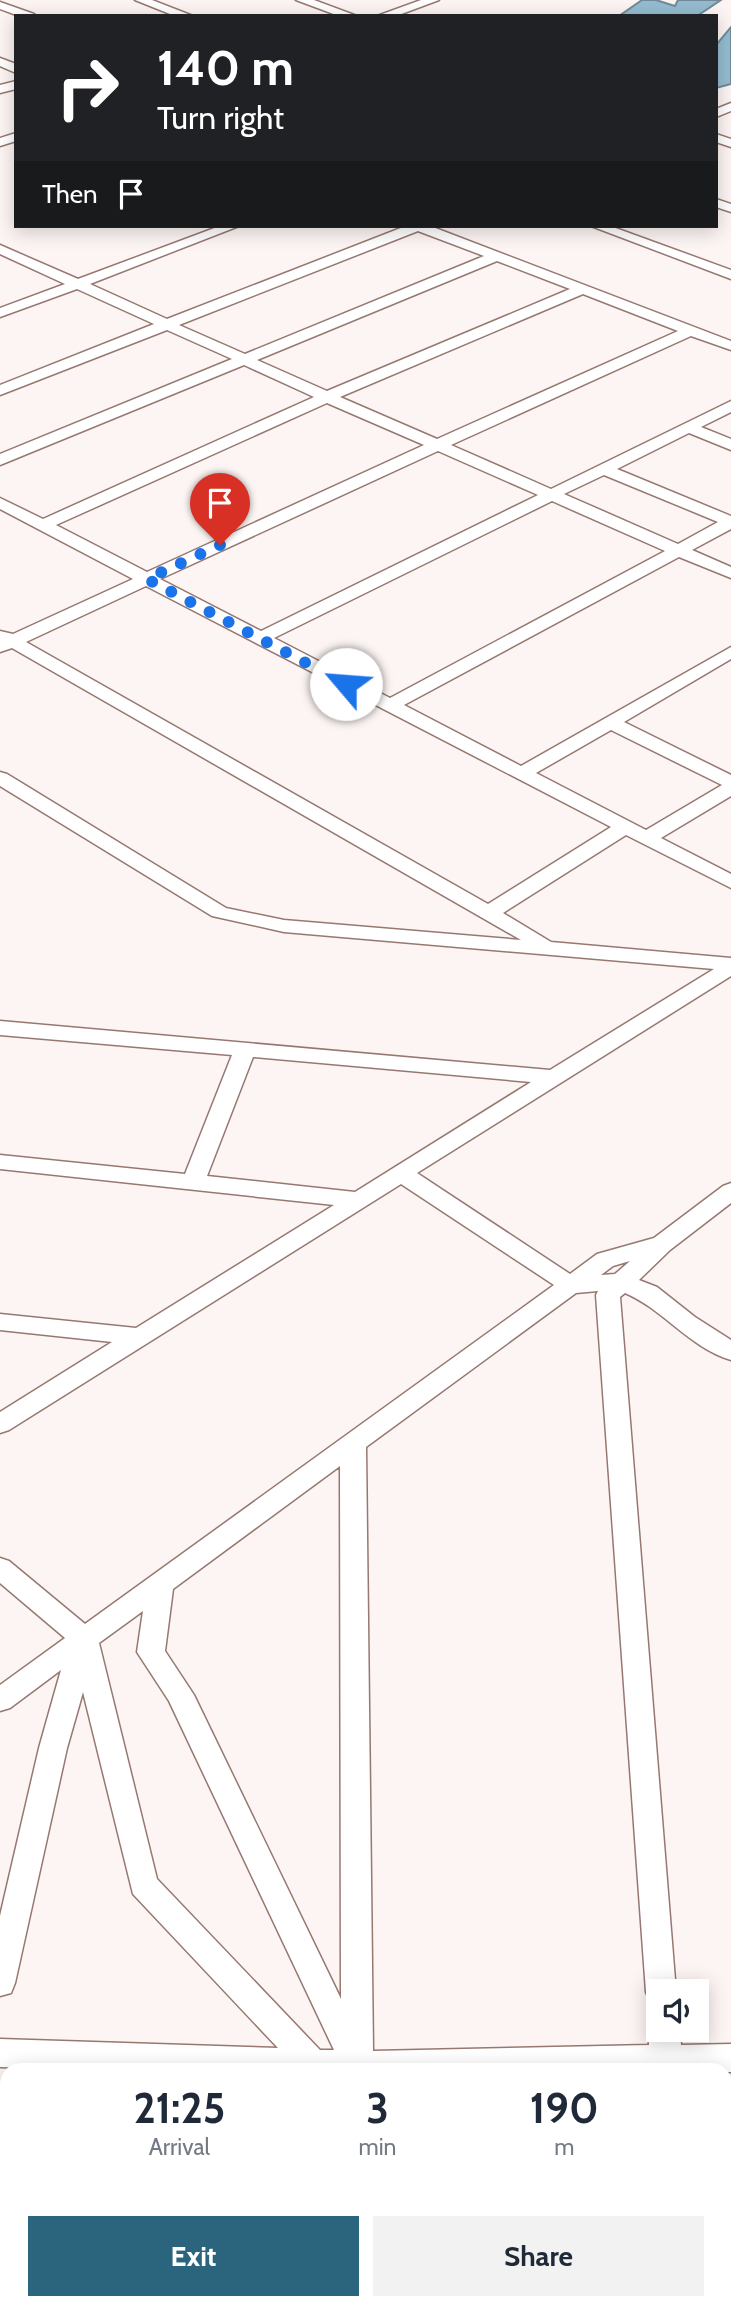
<!DOCTYPE html>
<html lang="en">
<head>
<meta charset="utf-8">
<style>
	body { margin:0; font-family:Cabin,sans-serif; background:#f2f2f3; color:#1f2937; height:100vh; display:flex; flex-direction:column; font-size:26px; white-space:nowrap }
	* { box-sizing:border-box; margin:0 }
	p { font-size:23px; color:#747a83 }
	.icon { flex:none; width:38px; height:38px; fill:none; stroke:currentColor; stroke-width:2; stroke-linecap:round; stroke-linejoin:round }
	.map { position:relative; flex:1; overflow:hidden }
	.panel { position:absolute; left:0px; top:2063px; width:732px; height:247px; display:flex; flex-direction:column; background:#fff; border-radius:21px 21px 0 0; box-shadow:0 4px 18px #0003 }
	.panel>* { flex:none }
	.guide { position:absolute; left:14px; top:14px; width:704px; height:214px; border-radius:0px; box-shadow:0 4px 18px #0003; background:#202124; color:#fff; overflow:hidden }
	.controls { position:absolute; left:646px; top:1979px; display:grid; gap:14px }
	.controls a { display:grid; place-items:center; width:63px; height:63px; border-radius:0px; background:#fff; box-shadow:0 4px 18px #0003; font-size:35px }
	.pin { position:absolute; display:grid; place-items:center; width:60px; height:60px; color:#fff; margin:-72px -30px; border-radius:50% 50% 50% 0; rotate:-45deg; box-shadow:0 0 7px #0007 }
	.pin .icon { rotate:45deg }
	.me { position:absolute; width:77px; margin:-38px; rotate:297deg; stroke-linejoin:round; filter:drop-shadow(0 0 5px #0008) }
	.turn { display:flex; align-items:center; gap:24px; height:147px; padding:0 28px; font-size:32px }
	.turn .icon { width:91px; height:91px; stroke-width:2.5 }
	.turn b { display:block; font-size:49px; line-height:60px }
	.then { display:flex; align-items:center; height:66px; padding:0 28px; background:#0003; gap:14px; font-size:26px }
	.eta { display:flex; justify-content:space-evenly; align-items:center; height:119px; text-align:center }
	.eta b { font-size:42px; font-weight:800; line-height:49px }
	.button { display:flex; gap:14px; margin-top:auto; padding:14px 28px }
	.button a { flex:1; height:80px; border-radius:0px; background:#2b647d; color:#fff; font-size:28px; font-weight:800; line-height:80px; text-align:center }
	.button a+a { background:#f2f2f3; color:#1f2937 }
	.map>svg:first-child { display:block }
	.water { fill:#94bcd0; stroke:#728a98; stroke-width:2 }
	.lines { fill:none; stroke-linecap:round; stroke-linejoin:round }
	.minor-casing { stroke:#977870; stroke-width:3 }
	.minor { fill:#fff; fill-rule:evenodd }
	.route { stroke:#1a73e8; stroke-width:12; stroke-dasharray:0 21.6 }
</style>
</head>
<body>
<div class="map">
<svg width="731" height="2309" viewBox="0 0 731 2309">
	<rect width="100%" height="100%" fill="#fcf5f3"/>
	<g class="water">
		<polygon points="642,0 656,0 675,6 678,0 721,0 697,16 619,16"/>
		<polygon points="731,27 731,84 716,88 716,45"/>
	</g>
	<g class="lines">
		<g class="minor-casing">
			<g id="minor">
				<polygon points="135,0 152,0 193,16 175,16"/>
				<polygon points="296,0 314,0 357,16 339,16"/>
				<polygon points="421,0 439,0 396,16 377,16"/>
				<polygon points="0,2 34,14 36,16 19,16 0,9"/>
				<polygon points="0,58 16,64 16,73 0,66"/>
				<polygon points="16,81 16,89 0,93 0,85"/>
				<polygon points="731,103 731,111 716,117 716,109"/>
				<polygon points="16,133 16,141 0,146 0,138"/>
				<polygon points="716,134 731,139 731,147 716,142"/>
				<polygon points="716,199 731,204 731,212 716,207"/>
				<path d="M220 226H239L90 284 167 319 406 226H430L731 341V350L691 336 451 445 551 489 731 401V412L701 427 731 439V450L689 433 617 469 731 516V529L692 550 731 567V578L679 557 404 705 521 766 731 647V659L624 722 731 775V796L661 838 731 874V888L626 835 503 913 551 942 731 958V976L417 1173 570 1274 597 1254 654 1238 723 1186 731 1183V1203L670 1250 639 1280 657 1287 695 1317 731 1340V1360C690 1348 663 1309 625 1293L620 1297 676 1992H658V2004L650 2002 646 1992 596 1295 598 1291 576 1293 366 1447 373 2051 649 2045 648 2030 653 2020 658 2018V2030H680L681 2045 731 2044V2072L94 2070 0 2067V2039L278 2048 133 1894 83 1692 67 1748 15 1983 11 1993 0 1996V1916L39 1748 61 1670 10 1708 0 1711V1685L65 1638 0 1583V1558L9 1561 85 1624 554 1285 401 1184 9 1430 0 1433V1412L112 1342 0 1330V1314L136 1328 334 1205 0 1169V1155L185 1174 232 1055 0 1035V1021L550 1070 714 969 284 932 212 916 0 786V772L7 774 226 908 284 920 521 940 12 648 0 652V631L13 634 133 579 0 509V498L43 519 314 397 244 365 0 465V454L232 359 167 330 0 395V385L154 324 77 289 0 317V308L65 284 0 254V245L78 279ZM418 231 484 256 245 354 179 325ZM497 261 570 289 327 391 257 360ZM583 294 678 331 437 439 340 397ZM327 403 424 445 147 572 56 525ZM438 451 538 495 261 631 160 579ZM604 475 718 522 678 544 564 494ZM552 501 665 551 390 698 274 638ZM146 586 611 827 488 904 26 642ZM611 730 722 785 646 830 536 773ZM253 1057 531 1082 355 1192 207 1176ZM630 1261 615 1274 601 1275 613 1266ZM340 1466 341 1999 194 1695 165 1651 173 1589ZM143 1611 137 1652 169 1701 334 2050H320L157 1879 99 1643Z"/>
				<polygon points="591,226 610,226 731,270 731,279"/>
				<rect x="350" y="2303" width="34" height="6"/>
				<polygon points="448,2303 482,2303 485,2309 451,2309"/>
				<polygon points="675,2303 709,2303 710,2309 676,2309"/>
			</g>
		</g>
		<use href="#minor" class="minor"/>
	</g>
	<g class="lines">
		<polyline class="route" points="220,545 147,579 346,684"/>
	</g>
</svg>
<div class="controls">
<a><svg class="icon" aria-label="sound" viewBox="0 0 24 24"><path d="M4 9h4l5-4v14l-5-4H4zM17 9q2 3 0 6"/></svg></a>
</div>
<div class="pin" style="left:220px;top:545px;background:#d93025"><svg class="icon" aria-label="arrive" viewBox="0 0 24 24"><path d="M6 21V4h12l-3 4 3 4H6"/></svg></div>
<svg class="me" style="left:346px;top:684px" viewBox="-20 -20 40 40"><circle r="19" fill="#fff"/><path d="M0-13L10 11 0 6-10 11z" fill="#1a73e8"/></svg>
<div class="guide">
<div class="turn"><svg class="icon" aria-label="right" viewBox="0 0 24 24"><path d="M7 20v-9h11M14 6l5 5-5 5"/></svg><div><b>140 m</b>Turn right</div></div>
<div class="then">Then<svg class="icon" aria-label="arrive" viewBox="0 0 24 24"><path d="M6 21V4h12l-3 4 3 4H6"/></svg></div>
</div>
<section class="panel">
<div class="eta">
<div><b>21:25</b><p>Arrival</p></div>
<div><b>3</b><p>min</p></div>
<div><b>190</b><p>m</p></div>
</div>
<div class="button"><a>Exit</a><a>Share</a></div>
</section>
</div>
</body>
</html>
